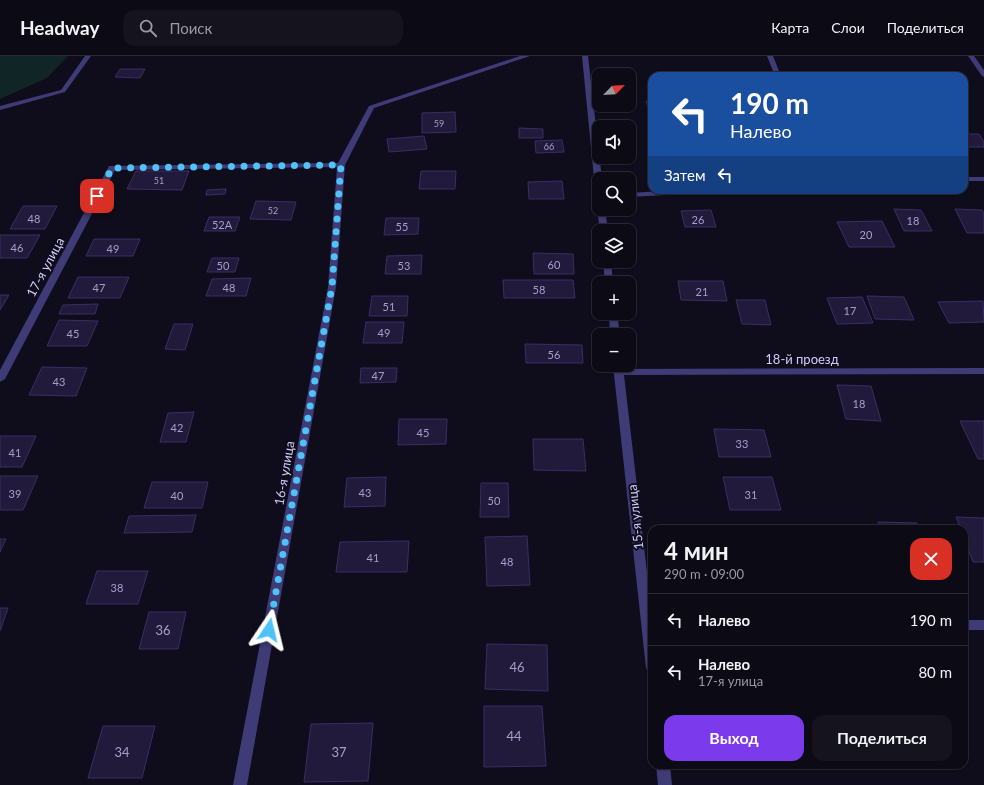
<!DOCTYPE html>
<html lang="ru">
<head>
<meta charset="utf-8">
<style>
	body { margin:0; font-family:Lato,sans-serif; background:#14131e; color:#f1f3f6; height:100vh; display:flex; flex-direction:column; font-size:15px; white-space:nowrap }
	* { box-sizing:border-box; margin:0 }
	p { font-size:13px; color:#9a9aa0 }
	.icon { flex:none; width:22px; height:22px; fill:none; stroke:currentColor; stroke-width:2; stroke-linecap:round; stroke-linejoin:round }
	.map { position:relative; flex:1; overflow:hidden }
	.drawer { position:absolute; left:648px; top:469px; width:320px; height:244px; display:flex; flex-direction:column; background:#0b0a15; border-radius:12px; box-shadow:0 1px 3px #0004,0 0 0 1px #2b2b34 }
	.drawer>* { flex:none }
	.banner { position:absolute; left:648px; top:16px; width:320px; height:122px; border-radius:12px; box-shadow:0 1px 3px #0004,0 0 0 1px #2b2b34; background:#1a4fa0; color:#fff; overflow:hidden }
	.needle { width:26px; rotate:65deg }
	.fabs { position:absolute; left:592px; top:12px; display:grid; gap:8px }
	.fabs a { display:grid; place-items:center; width:44px; height:44px; border-radius:8px; background:#0b0a15; box-shadow:0 1px 3px #0004,0 0 0 1px #2b2b34; font-size:20px }
	.pin { position:absolute; display:grid; place-items:center; width:34px; height:34px; color:#fff; margin:-17px; border-radius:8px; box-shadow:0 2px 6px #0006 }
	.me { position:absolute; width:44px; margin:-22px; rotate:10deg; stroke-linejoin:round; filter:drop-shadow(0 0 3px #0008) }
	.turn { display:flex; align-items:center; gap:14px; height:84px; padding:0 16px; font-size:18px }
	.turn .icon { width:52px; height:52px; stroke-width:2.5 }
	.turn b { display:block; font-size:28px; line-height:34px }
	.then { display:flex; align-items:center; height:38px; padding:0 16px; background:#0003; gap:8px; font-size:15px }
	.round { display:grid; place-items:center; flex:none; width:42px; height:42px; border-radius:12px; background:#14131e }
	.headline { display:flex; align-items:center; justify-content:space-between; height:68px; padding:0 16px }
	h1 { font-size:24px; font-weight:700; line-height:30px }
	.cta { display:flex; gap:8px; margin-top:auto; padding:8px 16px }
	.cta a { flex:1; height:46px; border-radius:12px; background:#7c3aed; color:#fff; font-size:16px; font-weight:700; line-height:46px; text-align:center }
	.cta a+a { background:#14131e; color:#f1f3f6 }
	ul { padding:0; list-style:none }
	li { display:flex; align-items:center; gap:12px; height:52px; padding:0 16px; border-top:1px solid #2b2b34 }
	li div { flex:1 }
	li b { display:block; font-size:15px }
	li em { font-style:normal }
	header { display:flex; align-items:center; gap:24px; box-sizing:border-box; height:56px; padding:0 20px; background:#0b0a15; border-bottom:1px solid #2b2b34 }
	header strong { font-size:19px }
	nav { display:flex; gap:22px; margin-inline-start:auto; font-size:14px }
	.search { width:280px; height:36px; background:#14131e; display:flex; align-items:center; gap:10px; box-sizing:border-box; padding:0 14px; border-radius:12px; color:#9a9aa0; font-size:15px }
	.map>svg:first-child { display:block }
	.green { fill:#102525 }
	.building { fill:#211a3b; stroke:#392e66 }
	.lines { fill:none; stroke-linecap:round; stroke-linejoin:round }
	.minor { fill:#3e3b77; fill-rule:evenodd }
	.route { stroke:#4fc3f7; stroke-width:7; stroke-dasharray:0 12.6 }
	.labels { text-anchor:middle; dominant-baseline:central; stroke-width:4; stroke-linejoin:round; paint-order:stroke }
	.far-number-label { font-size:9px; fill:#a5a0cb }
	.number-label { font-size:11px; fill:#a5a0cb }
	.street-label { font-size:13px; fill:#d1ccfb; stroke:#0f0d1c }
	.near-number-label { font-size:13px; fill:#a5a0cb }
</style>
</head>
<body>
<header>
<strong>Headway</strong>
<div class="search"><svg class="icon" aria-label="search" viewBox="0 0 24 24"><circle cx="10" cy="10" r="6"/><path d="M15 15l6 6"/></svg>Поиск</div>
<nav><a>Карта</a><a>Слои</a><a>Поделиться</a></nav>
</header>
<div class="map">
<svg width="984" height="729" viewBox="0 0 984 729">
	<rect width="100%" height="100%" fill="#0f0d1c"/>
	<polygon class="green" points="0,0 68,0 47,22 0,43"/>
	<g class="building">
		<polygon points="120,13 145,13 140,22 115,21"/>
		<polygon points="838,17 862,17 864,20 840,20"/>
		<polygon points="646,45 652,45 652,62 651,62"/>
		<polygon points="455,56 456,76 422,77 422,57"/>
		<polygon points="519,72 543,73 543,82 519,82"/>
		<polygon points="964,78 979,78 984,86 984,91 964,91"/>
		<polygon points="424,80 427,93 389,96 387,83"/>
		<polygon points="562,84 564,96 536,97 535,85"/>
		<polygon points="136,115 189,115 182,134 127,133"/>
		<polygon points="421,115 456,115 455,133 419,133"/>
		<polygon points="562,125 564,143 529,143 528,126"/>
		<polygon points="226,133 225,138 206,139 207,134"/>
		<polygon points="256,145 296,146 291,164 250,163"/>
		<polygon points="23,150 57,150 45,173 10,173"/>
		<polygon points="894,153 921,154 932,175 904,175"/>
		<polygon points="955,153 982,154 984,157 984,177 967,177"/>
		<polygon points="711,154 716,171 685,171 681,155"/>
		<polygon points="209,161 240,161 235,175 204,175"/>
		<polygon points="386,162 419,162 418,178 384,179"/>
		<polygon points="882,165 895,191 849,191 837,166"/>
		<polygon points="0,179 40,179 27,202 0,202"/>
		<polygon points="94,183 140,183 133,200 86,200"/>
		<polygon points="533,197 573,198 574,218 534,218"/>
		<polygon points="422,199 421,218 385,218 387,200"/>
		<polygon points="212,202 239,202 235,216 207,216"/>
		<polygon points="78,221 129,221 120,242 68,242"/>
		<polygon points="251,222 246,240 206,240 212,223"/>
		<polygon points="503,224 573,224 575,242 504,242"/>
		<polygon points="678,225 723,225 727,245 681,244"/>
		<polygon points="0,239 9,239 0,254"/>
		<polygon points="372,240 408,240 407,260 369,260"/>
		<polygon points="867,240 904,241 914,264 875,263"/>
		<polygon points="862,241 873,267 837,268 827,242"/>
		<polygon points="736,244 765,244 771,269 742,268"/>
		<polygon points="983,245 984,266 949,267 938,246"/>
		<polygon points="98,248 95,258 59,258 63,249"/>
		<polygon points="59,264 98,265 87,290 47,290"/>
		<polygon points="366,266 404,266 402,287 363,287"/>
		<polygon points="174,268 193,268 185,294 165,293"/>
		<polygon points="525,288 582,289 583,307 526,307"/>
		<polygon points="42,311 87,312 76,340 29,339"/>
		<polygon points="361,312 397,312 396,326 360,327"/>
		<polygon points="837,329 871,330 881,365 846,363"/>
		<polygon points="194,356 186,386 160,386 168,357"/>
		<polygon points="399,363 447,363 446,388 398,389"/>
		<polygon points="960,365 984,365 984,403 978,403"/>
		<polygon points="714,373 764,374 771,401 719,401"/>
		<polygon points="0,380 36,380 22,411 0,411"/>
		<polygon points="533,383 583,383 586,415 534,414"/>
		<polygon points="0,420 38,420 23,454 0,454"/>
		<polygon points="386,421 385,450 344,451 347,422"/>
		<polygon points="723,421 772,421 781,454 730,454"/>
		<polygon points="152,426 208,426 202,452 144,452"/>
		<polygon points="481,427 508,427 509,461 480,461"/>
		<polygon points="196,459 192,476 124,477 129,460"/>
		<polygon points="956,461 984,462 984,506 973,506 964,482 964,473 961,473"/>
		<polygon points="878,466 917,467 919,473 880,473"/>
		<polygon points="527,480 530,529 487,530 485,481"/>
		<polygon points="0,483 6,483 0,496"/>
		<polygon points="409,485 407,516 336,516 340,486"/>
		<polygon points="97,515 148,515 138,548 86,548"/>
		<polygon points="0,552 8,552 0,575"/>
		<polygon points="149,556 186,556 178,593 139,593"/>
		<polygon points="487,588 547,589 548,635 485,633"/>
		<polygon points="484,650 542,650 546,710 484,711"/>
		<polygon points="373,667 368,725 304,726 311,668"/>
		<polygon points="103,670 155,670 142,722 88,722"/>
	</g>
	<g class="lines">
		<g class="minor">
			<polygon points="85,0 91,0 65,36 0,54 0,50 61,34"/>
			<polygon points="520,0 530,0 374,52 345,109 336,231 247,729 233,729 328,231 337,111 115,114 5,323 0,326 0,314 109,110 338,107 369,50"/>
			<polygon points="582,0 588,0 602,123 599,123 599,134 595,132"/>
			<polygon points="767,0 773,0 781,20 775,20"/>
			<polygon points="968,0 974,0 984,14 984,21 982,20"/>
			<rect x="964" y="121" width="20" height="4"/>
			<polygon points="680,134 728,134 724,136 629,141 629,137"/>
			<polygon points="599,151 599,153 605,153 608,175 600,175 597,153"/>
			<polygon points="603,205 611,205 613,227 605,227"/>
			<polygon points="609,257 617,257 620,279 610,279"/>
			<polygon points="613,309 623,309 623,313 984,312 984,318 624,319 652,559 652,618 648,616 646,612"/>
			<rect x="964" y="564" width="20" height="10"/>
			<polygon points="656,709 670,709 672,729 658,729"/>
		</g>
	</g>
	<g class="lines">
		<polyline class="route" points="97,140 112,112 341,109 332,231 269,574"/>
	</g>
	<g class="labels">
		<g class="far-number-label">
			<text x="439" y="67">59</text>
			<text x="549" y="90">66</text>
			<text x="159" y="124">51</text>
			<text x="273" y="154">52</text>
		</g>
		<g class="number-label">
			<text x="34" y="162">48</text>
			<text x="698" y="163">26</text>
			<text x="913" y="164">18</text>
			<text x="222" y="168">52А</text>
			<text x="402" y="170">55</text>
			<text x="866" y="178">20</text>
			<text x="17" y="191">46</text>
			<text x="113" y="192">49</text>
			<text x="554" y="208">60</text>
			<text x="223" y="209">50</text>
			<text x="404" y="209">53</text>
			<text x="99" y="231">47</text>
			<text x="229" y="231">48</text>
			<text x="539" y="233">58</text>
			<text x="702" y="235">21</text>
			<text x="389" y="250">51</text>
			<text x="850" y="254">17</text>
			<text x="384" y="276">49</text>
			<text x="73" y="277">45</text>
			<text x="554" y="298">56</text>
			<text x="378" y="319">47</text>
			<text x="59" y="325">43</text>
			<text x="859" y="347">18</text>
			<text x="177" y="371">42</text>
			<text x="423" y="376">45</text>
			<text x="742" y="387">33</text>
			<text x="15" y="396">41</text>
			<text x="365" y="436">43</text>
			<text x="15" y="437">39</text>
			<text x="751" y="438">31</text>
			<text x="177" y="439">40</text>
			<text x="494" y="444">50</text>
			<text x="373" y="501">41</text>
			<text x="507" y="505">48</text>
			<text x="117" y="531">38</text>
		</g>
		<g class="street-label">
			<text transform="translate(45 211) rotate(-62)">17-я улица</text>
			<text x="802" y="303">18-й проезд</text>
			<text transform="translate(284 417) rotate(-80)">16-я улица</text>
			<text transform="translate(635 461) rotate(-96)">15-я улица</text>
		</g>
		<g class="near-number-label">
			<text x="163" y="574">36</text>
			<text x="517" y="611">46</text>
			<text x="514" y="680">44</text>
			<text x="122" y="696">34</text>
			<text x="339" y="696">37</text>
		</g>
	</g>
</svg>
<div class="fabs">
<a><svg class="needle" viewBox="-14 -14 28 28"><path d="M0-13l5 13h-10z" fill="#e53935"/><path d="M0 13l5-13h-10z" fill="#9a9aa0"/></svg></a>
<a><svg class="icon" aria-label="sound" viewBox="0 0 24 24"><path d="M4 9h4l5-4v14l-5-4H4zM17 9q2 3 0 6"/></svg></a>
<a><svg class="icon" aria-label="search" viewBox="0 0 24 24"><circle cx="10" cy="10" r="6"/><path d="M15 15l6 6"/></svg></a>
<a><svg class="icon" aria-label="layers" viewBox="0 0 24 24"><path d="M12 4l9 5-9 5-9-5zM3 14l9 5 9-5"/></svg></a>
<a>+</a>
<a>−</a>
</div>
<div class="pin" style="left:97px;top:140px;background:#d93025"><svg class="icon" aria-label="arrive" viewBox="0 0 24 24"><path d="M6 21V4h12l-3 4 3 4H6"/></svg></div>
<svg class="me" style="left:269px;top:574px" viewBox="-20 -20 40 40"><path d="M0-17L14 15 0 8-14 15z" fill="#4fc3f7" stroke="#fff" stroke-width="4"/></svg>
<div class="banner">
<div class="turn"><svg class="icon" aria-label="left" viewBox="0 0 24 24"><path d="M17 20v-9H6M10 6l-5 5 5 5"/></svg><div><b>190 m</b>Налево</div></div>
<div class="then">Затем<svg class="icon" aria-label="left" viewBox="0 0 24 24"><path d="M17 20v-9H6M10 6l-5 5 5 5"/></svg></div>
</div>
<section class="drawer">
<div class="headline"><div><h1>4 мин</h1><p>290 m · 09:00</p></div><a class="round" style="background:#d93025;color:#fff"><svg class="icon" aria-label="close" viewBox="0 0 24 24"><path d="M6 6l12 12M18 6L6 18"/></svg></a></div>
<ul>
<li><svg class="icon" aria-label="left" viewBox="0 0 24 24"><path d="M17 20v-9H6M10 6l-5 5 5 5"/></svg><div><b>Налево</b></div><em>190 m</em></li>
<li><svg class="icon" aria-label="left" viewBox="0 0 24 24"><path d="M17 20v-9H6M10 6l-5 5 5 5"/></svg><div><b>Налево</b><p>17-я улица</p></div><em>80 m</em></li>
</ul>
<div class="cta"><a>Выход</a><a>Поделиться</a></div>
</section>
</div>
</body>
</html>
